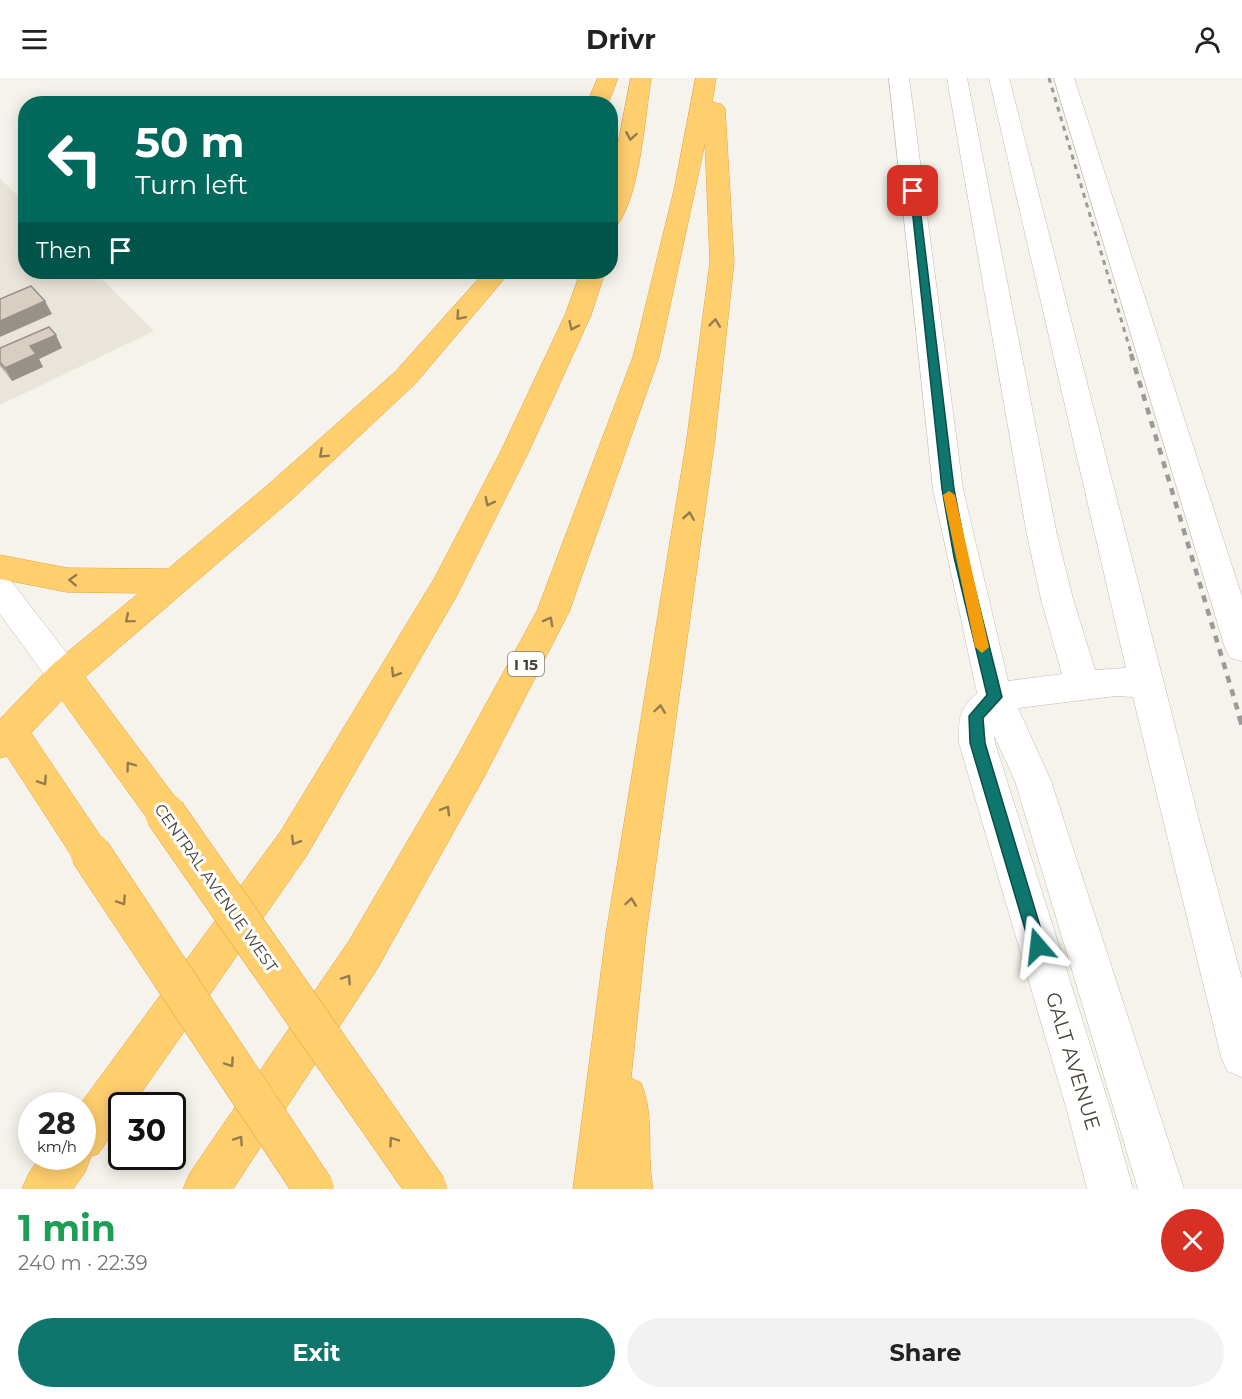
<!DOCTYPE html>
<html lang="en">
<head>
<meta charset="utf-8">
<style>
	body { margin:0; font-family:Montserrat,sans-serif; background:#f2f2f2; color:#222; height:100vh; display:flex; flex-direction:column; font-size:22px; white-space:nowrap }
	* { box-sizing:border-box; margin:0 }
	p { font-size:20px; color:#767676 }
	.icon { flex:none; width:33px; height:33px; fill:none; stroke:currentColor; stroke-width:2; stroke-linecap:round; stroke-linejoin:round }
	.map { position:relative; height:1111px; overflow:hidden }
	.sheet { display:flex; flex-direction:column; background:#fff; flex:1 }
	.sheet>* { flex:none }
	.banner { position:absolute; left:18px; top:18px; width:600px; height:183px; border-radius:24px; box-shadow:0 3px 15px #0003; background:#00695c; color:#fff; overflow:hidden }
	.speed { position:absolute; left:18px; top:1014px; display:flex; gap:12px; font-size:30px; font-weight:700; text-align:center }
	.speed>* { display:grid; place-content:center; width:78px; height:78px; border-radius:50%; background:#fff; box-shadow:0 3px 15px #0003; line-height:1 }
	.speed small { font-size:15px; font-weight:400 }
	.speed .limit { border:3px solid #111; border-radius:9px; background:#fff; color:#111 }
	.pin { position:absolute; display:grid; place-items:center; width:51px; height:51px; color:#fff; margin:-26px; border-radius:12px; box-shadow:0 3px 9px #0006 }
	.me { position:absolute; width:66px; margin:-33px; rotate:343deg; stroke-linejoin:round; filter:drop-shadow(0 0 4px #0008) }
	.turn { display:flex; align-items:center; gap:21px; height:126px; padding:0 18px; font-size:27px }
	.turn .icon { width:78px; height:78px; stroke-width:2.5 }
	.turn b { display:block; font-size:42px; line-height:51px }
	.then { display:flex; align-items:center; height:57px; padding:0 18px; background:#0003; gap:12px; font-size:22px }
	.round { display:grid; place-items:center; flex:none; width:63px; height:63px; border-radius:32px; background:#f2f2f2 }
	.overview { display:flex; align-items:center; justify-content:space-between; height:102px; padding:0 18px }
	h1 { font-size:36px; font-weight:700; line-height:45px; color:#1e9e55 }
	.cta { display:flex; gap:12px; margin-top:auto; padding:12px 18px }
	.cta a { flex:1; height:69px; border-radius:36px; background:#0f766e; color:#fff; font-size:24px; font-weight:700; line-height:69px; text-align:center }
	.cta a+a { background:#f2f2f2; color:#222 }
	header { display:flex; justify-content:space-between; align-items:center; height:78px; padding:0 18px; background:#fff; font-size:27px; font-weight:700 }
	.map>svg:first-child { display:block }
	.residential { fill:#eae5da }
	.lines { fill:none; stroke-linecap:round; stroke-linejoin:round }
	.minor-casing { stroke:#c2bbae; stroke-width:1 }
	.highway-casing { stroke:#e0a43c; stroke-width:1 }
	.minor { fill:#fff; fill-rule:evenodd }
	.highway { fill:#ffcf6e; fill-rule:evenodd }
	.rail-far2 { stroke:#9a9a9a; stroke-width:3; stroke-dasharray:5 5; stroke-linecap:butt }
	.rail-far1 { stroke:#9a9a9a; stroke-width:4.5; stroke-dasharray:7 7; stroke-linecap:butt }
	.rail { stroke:#9a9a9a; stroke-width:5; stroke-dasharray:9 9; stroke-linecap:butt }
	.highway-bridge-casing { stroke:#e0a43c; stroke-width:41; stroke-linecap:butt }
	.highway-bridge { stroke:#ffcf6e; stroke-width:40 }
	.wall { fill:#bab2a6 }
	.shaded-wall { fill:#979187 }
	.building { fill:#d8cfc1; stroke:#979187; stroke-width:1.5 }
	.oneway { stroke:#937c4e }
	.route { fill:#0f766e; stroke:#0a4d48; stroke-width:1.5 }
	.slow { fill:#f59e0b }
	.labels { text-anchor:middle; dominant-baseline:central; stroke-width:6; stroke-linejoin:round; paint-order:stroke }
	.shield { fill:#fff; stroke:#817c74; stroke-width:1.5 }
	.shield-label { font-size:15px; font-weight:bold; fill:#4b4439 }
	.street-label { font-size:16px; fill:#4b4439; stroke:#fff }
	.near-street-label { font-size:20px; fill:#4b4439; stroke:#fff }
</style>
</head>
<body>
<header><svg class="icon" aria-label="menu" viewBox="0 0 24 24"><path d="M4 6h16M4 12h16M4 18h16"/></svg>Drivr<svg class="icon" aria-label="person" viewBox="0 0 24 24"><circle cx="12" cy="8" r="4"/><path d="M4 21q1-7 8-7t8 7"/></svg></header>
<div class="map">
<svg width="1242" height="1111" viewBox="0 0 1242 1111">
	<rect width="100%" height="100%" fill="#f6f3ec"/>
	<polygon class="residential" points="0,100 25,125 26,194 94,194 154,253 0,327"/>
	<g class="lines">
		<g class="minor-casing">
			<g id="minor">
				<path d="M889 0H909L963 411 1008 603 1062 596 1041 521 1027 457 947 0H967L1057 457 1073 521 1095 592 1126 590 989 0H1009L1201 750 1242 901V999L1227 993 1221 978 1133 619 1116 618 1018 630 1051 703 1184 1111H1138L1015 703 994 657 995 665 1112 1036 1133 1111H1087L1068 1036 959 665C959 639 958 633 977 615L933 411Z"/>
				<polygon points="1054,0 1074,0 1242,519 1242,583 1230,580 1225,570"/>
				<polygon points="0,500 11,503 76,587 81,597 76,607 64,611 52,607 0,536"/>
			</g>
		</g>
		<g class="highway-casing">
			<g id="highway">
				<polygon points="598,0 618,0 608,26 587,26"/>
				<path d="M631 0H651C645 39 640 115 618 146L610 148V107Z"/>
				<path d="M696 0H716L712 24 721 26 725 30 734 184 715 360 646 856 631 1000 641 1005C655 1037 646 1076 653 1111H573L606 856 687 360 710 184 705 65 659 279 569 534 483 701 377 891 233 1111H183L190 1095 349 863 457 679 537 533 633 279 674 112Z"/>
				<polygon points="485,194 510,194 415,306 291,422 85,599 178,723 184,735 178,747 165,752 152,747 62,622 31,655 103,762 109,774 103,786 90,791 77,786 7,678 0,680 0,641 52,587 139,515 67,514 0,501 0,477 67,490 168,491 269,406 395,294"/>
				<polygon points="581,194 605,194 591,237 529,373 457,517 307,777 132,1028 122,1028 122,1042 98,1076 91,1078 85,1094 73,1111 22,1111 29,1095 41,1078 82,1078 82,1028 79,1028 281,753 434,501 501,373 565,237"/>
			</g>
		</g>
		<use href="#minor" class="minor"/>
		<use href="#highway" class="highway"/>
		<polyline class="rail-far2" points="1049,0 1132,278"/>
		<polyline class="rail-far1" points="1131,276 1240,640"/>
		<polyline class="rail" points="1239,638 1242,647"/>
		<g class="highway-bridge-casing">
			<g id="highway-bridge">
				<polyline points="165,735 427,1111"/>
				<polyline points="90,774 314,1111"/>
			</g>
		</g>
		<use href="#highway-bridge" class="highway-bridge"/>
	</g>
	<polygon class="wall" points="0,270 62,270 39,281 43,289 12,303 0,288"/>
	<g class="shaded-wall">
		<polygon points="45,223 52,236 0,259 0,243"/>
		<polygon points="56,257 62,270 39,281 43,289 12,303 5,290 30,268"/>
	</g>
	<g class="building">
		<polygon points="31,208 45,223 0,243 0,221"/>
		<polygon points="49,249 56,257 30,268 36,276 5,290 0,284 0,270"/>
	</g>
	<defs><path id="oneway-chevron" d="M-2-3.5L2.5 0L-2 3.5" fill="none" stroke-width="1.6" stroke-linecap="round" stroke-linejoin="round" transform="scale(1.5)"/></defs>
	<g class="oneway">
		<use href="#oneway-chevron" transform="translate(631 58) rotate(100)"/>
		<use href="#oneway-chevron" transform="translate(460 238) rotate(131)"/>
		<use href="#oneway-chevron" transform="translate(715 245) rotate(-83)"/>
		<use href="#oneway-chevron" transform="translate(573 248) rotate(115)"/>
		<use href="#oneway-chevron" transform="translate(323 376) rotate(138)"/>
		<use href="#oneway-chevron" transform="translate(489 424) rotate(117)"/>
		<use href="#oneway-chevron" transform="translate(689 438) rotate(-81)"/>
		<use href="#oneway-chevron" transform="translate(73 502) rotate(-177)"/>
		<use href="#oneway-chevron" transform="translate(129 541) rotate(140)"/>
		<use href="#oneway-chevron" transform="translate(549 543) rotate(-62)"/>
		<use href="#oneway-chevron" transform="translate(395 595) rotate(121)"/>
		<use href="#oneway-chevron" transform="translate(660 631) rotate(-82)"/>
		<use href="#oneway-chevron" transform="translate(130 688) rotate(-126)"/>
		<use href="#oneway-chevron" transform="translate(43 703) rotate(57)"/>
		<use href="#oneway-chevron" transform="translate(446 732) rotate(-60)"/>
		<use href="#oneway-chevron" transform="translate(295 763) rotate(122)"/>
		<use href="#oneway-chevron" transform="translate(122 823) rotate(56)"/>
		<use href="#oneway-chevron" transform="translate(631 824) rotate(-82)"/>
		<use href="#oneway-chevron" transform="translate(347 901) rotate(-56)"/>
		<use href="#oneway-chevron" transform="translate(230 985) rotate(56)"/>
		<use href="#oneway-chevron" transform="translate(239 1062) rotate(-56)"/>
		<use href="#oneway-chevron" transform="translate(393 1063) rotate(-125)"/>
	</g>
	<polygon class="route" points="910,111 918,113 954,411 967,479 1002,619 983,640 985,665 1046,868 1044,873 1038,876 1032,873 1030,868 970,665 969,638 987,617 954,479 942,411"/>
	<polygon class="slow" points="949,413 955,417 989,569 982,575 975,569 943,417"/>
	<g class="labels">
		<rect class="shield" x="508" y="574" width="36" height="24" rx="4.5"/>
		<g class="shield-label">
			<text x="526" y="586">I 15</text>
		</g>
		<g class="street-label">
			<text transform="translate(216 810) rotate(55)">CENTRAL AVENUE WEST</text>
		</g>
		<g class="near-street-label">
			<text transform="translate(1073 983) rotate(73)">GALT AVENUE</text>
		</g>
	</g>
</svg>
<div class="speed"><div>28<small>km/h</small></div><div class="limit">30</div></div>
<div class="pin" style="left:913px;top:113px;background:#d93025"><svg class="icon" aria-label="arrive" viewBox="0 0 24 24"><path d="M6 21V4h12l-3 4 3 4H6"/></svg></div>
<svg class="me" style="left:1038px;top:868px" viewBox="-20 -20 40 40"><path d="M0-17L14 15 0 8-14 15z" fill="#0f766e" stroke="#fff" stroke-width="4"/></svg>
<div class="banner">
<div class="turn"><svg class="icon" aria-label="left" viewBox="0 0 24 24"><path d="M17 20v-9H6M10 6l-5 5 5 5"/></svg><div><b>50 m</b>Turn left</div></div>
<div class="then">Then<svg class="icon" aria-label="arrive" viewBox="0 0 24 24"><path d="M6 21V4h12l-3 4 3 4H6"/></svg></div>
</div>
</div>
<section class="sheet">
<div class="overview"><div><h1>1 min</h1><p>240 m · 22:39</p></div><a class="round" style="background:#d93025;color:#fff"><svg class="icon" aria-label="close" viewBox="0 0 24 24"><path d="M6 6l12 12M18 6L6 18"/></svg></a></div>
<div class="cta"><a>Exit</a><a>Share</a></div>
</section>
</body>
</html>
